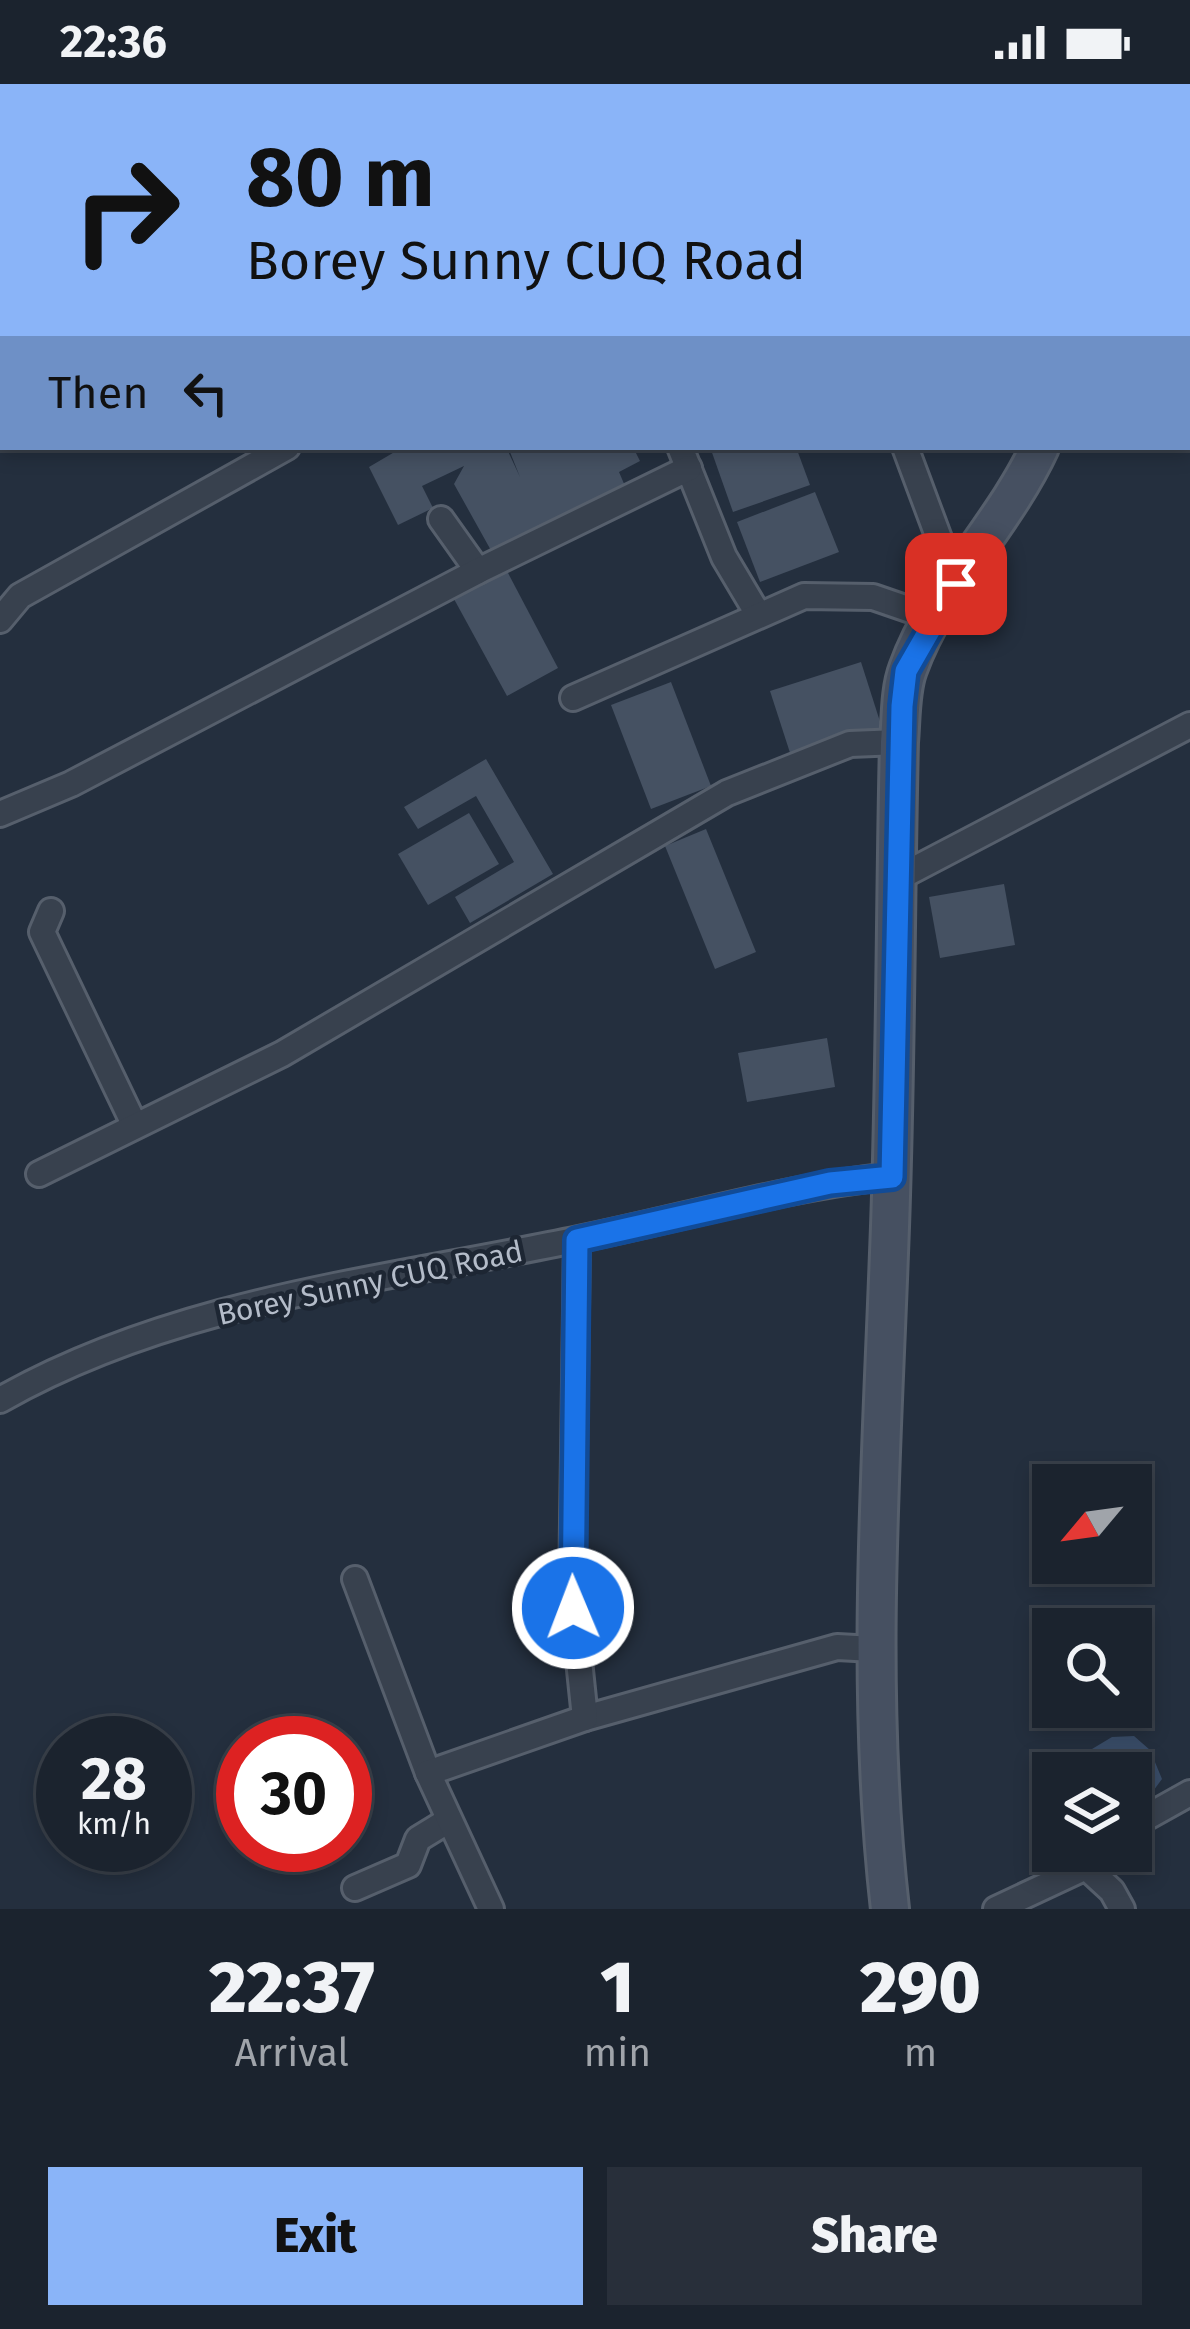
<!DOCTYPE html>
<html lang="en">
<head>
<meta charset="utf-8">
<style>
	body { margin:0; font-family:"Fira Sans",sans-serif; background:#282f3a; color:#f1f3f6; height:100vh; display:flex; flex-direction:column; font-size:45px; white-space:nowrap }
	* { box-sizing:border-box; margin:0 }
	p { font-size:39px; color:#a0a4aa }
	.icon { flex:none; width:66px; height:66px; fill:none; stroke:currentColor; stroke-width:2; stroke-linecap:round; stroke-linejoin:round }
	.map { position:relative; height:1825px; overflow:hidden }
	.sheet { display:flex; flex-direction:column; background:#1b232e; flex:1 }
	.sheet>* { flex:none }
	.top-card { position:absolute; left:0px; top:0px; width:1191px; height:366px; box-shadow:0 6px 18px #0003,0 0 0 3px #39404a; background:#8ab4f8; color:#111; overflow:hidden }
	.needle { width:78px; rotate:241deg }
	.fabs { position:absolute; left:1032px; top:1380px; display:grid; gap:24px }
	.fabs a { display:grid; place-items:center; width:120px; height:120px; border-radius:0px; background:#1b232e; box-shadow:0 6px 18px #0003,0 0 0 3px #39404a; font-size:60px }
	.speed { position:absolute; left:36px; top:1632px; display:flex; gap:24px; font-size:60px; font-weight:700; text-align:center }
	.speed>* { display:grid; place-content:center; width:156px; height:156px; border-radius:50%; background:#1b232e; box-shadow:0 6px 18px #0003,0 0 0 3px #39404a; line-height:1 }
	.speed small { font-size:30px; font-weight:400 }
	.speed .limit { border:18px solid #d22; background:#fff; color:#111 }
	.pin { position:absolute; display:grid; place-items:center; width:102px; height:102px; color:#fff; margin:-51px; border-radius:24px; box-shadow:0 6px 18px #0006 }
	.me { position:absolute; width:132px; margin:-66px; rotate:359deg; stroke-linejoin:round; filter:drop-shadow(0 0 9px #0008) }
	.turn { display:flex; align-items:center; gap:42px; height:252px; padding:0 48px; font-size:54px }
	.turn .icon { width:156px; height:156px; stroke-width:2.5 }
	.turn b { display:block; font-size:84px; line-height:102px }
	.then { display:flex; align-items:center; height:114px; padding:0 48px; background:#0003; gap:24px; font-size:45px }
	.eta { display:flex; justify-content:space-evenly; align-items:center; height:204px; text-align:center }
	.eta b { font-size:72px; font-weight:800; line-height:84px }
	.button { display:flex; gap:24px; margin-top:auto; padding:24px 48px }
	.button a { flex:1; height:138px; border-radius:0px; background:#8ab4f8; color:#111; font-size:48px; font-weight:800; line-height:138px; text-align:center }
	.button a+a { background:#282f3a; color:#f1f3f6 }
	.status { display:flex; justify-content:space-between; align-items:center; height:84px; padding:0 60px; background:#1b232e; direction:ltr }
	.status svg { height:33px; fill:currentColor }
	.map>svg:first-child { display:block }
	.water { fill:#394c67 }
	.building { fill:#455162 }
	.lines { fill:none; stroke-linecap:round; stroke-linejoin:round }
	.lane-casing { stroke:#565f6c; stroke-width:18 }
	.street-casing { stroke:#565f6c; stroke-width:30 }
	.secondary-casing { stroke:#565f6c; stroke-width:42 }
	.lane { stroke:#38414e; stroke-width:12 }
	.street { stroke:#38414e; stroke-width:24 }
	.secondary { stroke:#465061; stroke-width:36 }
	.route-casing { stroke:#114b97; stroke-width:30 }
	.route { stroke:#1a73e8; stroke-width:21 }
	.labels { text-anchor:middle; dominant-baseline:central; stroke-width:9; stroke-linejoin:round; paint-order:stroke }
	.street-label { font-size:30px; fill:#b4bcc9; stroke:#1d2633 }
</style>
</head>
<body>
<div class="status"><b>22:36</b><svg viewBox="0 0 49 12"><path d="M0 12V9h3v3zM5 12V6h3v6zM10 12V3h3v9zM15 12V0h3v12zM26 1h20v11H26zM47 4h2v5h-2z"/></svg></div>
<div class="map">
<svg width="1190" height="1825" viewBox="0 0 1190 1825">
	<rect width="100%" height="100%" fill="#242f3e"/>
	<polygon class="water" points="1134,1652 1150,1666 1162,1695 1145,1718 1131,1723 1131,1689 1097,1689 1092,1665 1112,1653"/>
	<g class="building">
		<polygon points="403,363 506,363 520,393 508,363 633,363 640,377 619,388 625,402 600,414 603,419 493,470 454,400 464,382 422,402 433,424 398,441 369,383"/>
		<polygon points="710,363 796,363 810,401 733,428"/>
		<polygon points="815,408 839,468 760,498 737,438"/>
		<polygon points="507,487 558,584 507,612 454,515"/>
		<polygon points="861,578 883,647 792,675 770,607"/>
		<polygon points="671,598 711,702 651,725 611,621"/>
		<polygon points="486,675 553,790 470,839 455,813 514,778 476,712 418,745 404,723"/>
		<polygon points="469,729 499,780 428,821 398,770"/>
		<polygon points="706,745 756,868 715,885 665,762"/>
		<polygon points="1004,800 1015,861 940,874 929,813"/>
		<polygon points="827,954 835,1003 747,1018 738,969"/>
	</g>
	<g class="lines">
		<g class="lane-casing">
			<g id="lane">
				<polyline points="0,118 3,123"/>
				<polyline points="0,204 3,202"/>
			</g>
		</g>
		<g class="street-casing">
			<g id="street">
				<polyline points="775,0 776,3"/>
				<polyline points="1188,169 1190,168"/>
				<polyline points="1188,337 1190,337"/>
				<polyline points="680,363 724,473 758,530"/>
				<polyline points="905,363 956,500"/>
				<polyline points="441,435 478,487"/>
				<polyline points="0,536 20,512 287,363"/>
				<polyline points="573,614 804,512 873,513 934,534"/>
				<polyline points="0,730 71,700 478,487 689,384"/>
				<polyline points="896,795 1190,641"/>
				<polyline points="51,827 42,848 135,1042"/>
				<polyline points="39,1090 282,970 727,709 850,660 899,658"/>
				<path d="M0 1316C176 1216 384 1196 579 1155 683 1134 786 1103 892 1092"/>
				<polyline points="355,1495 428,1689"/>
				<polyline points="585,1634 837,1563 874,1565"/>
				<polyline points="1131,1742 1190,1709"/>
				<polyline points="355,1804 408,1781 418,1755 449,1736"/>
				<polyline points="491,1825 428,1689 585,1634 572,1509 577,1156"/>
				<polyline points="996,1825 1086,1783 1112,1807 1122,1825"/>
			</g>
		</g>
		<g class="secondary-casing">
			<g id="secondary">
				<polyline points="1092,0 1093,3"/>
				<path d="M890 1825C865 1606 881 1388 889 1169 896 999 895 828 899 658 901 635 900 606 908 585 937 504 1004 441 1040 363"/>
			</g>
		</g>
		<use href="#lane" class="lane"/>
		<use href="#street" class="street"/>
		<use href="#secondary" class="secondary"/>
	</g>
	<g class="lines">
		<g class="route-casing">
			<polyline id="route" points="573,1524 577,1156 830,1099 892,1093 902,622 906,587 956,500"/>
		</g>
		<use href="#route" class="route"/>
	</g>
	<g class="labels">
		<g class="street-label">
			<text transform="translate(370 1199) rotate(-12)">Borey Sunny CUQ Road</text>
		</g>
	</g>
</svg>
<div class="fabs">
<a><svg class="needle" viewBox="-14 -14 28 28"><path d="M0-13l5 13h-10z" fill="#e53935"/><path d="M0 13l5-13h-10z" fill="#a0a4aa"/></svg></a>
<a><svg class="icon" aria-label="search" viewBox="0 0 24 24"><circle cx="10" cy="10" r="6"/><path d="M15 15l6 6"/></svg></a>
<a><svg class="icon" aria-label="layers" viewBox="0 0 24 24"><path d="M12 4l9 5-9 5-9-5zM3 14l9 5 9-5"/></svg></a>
</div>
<div class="speed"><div>28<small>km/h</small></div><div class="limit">30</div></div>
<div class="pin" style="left:956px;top:500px;background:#d93025"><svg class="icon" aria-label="arrive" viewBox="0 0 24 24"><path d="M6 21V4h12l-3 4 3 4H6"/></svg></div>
<svg class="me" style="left:573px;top:1524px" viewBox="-20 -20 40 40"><circle r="17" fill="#1a73e8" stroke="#fff" stroke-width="3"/><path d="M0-11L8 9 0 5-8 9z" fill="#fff"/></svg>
<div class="top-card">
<div class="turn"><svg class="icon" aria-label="right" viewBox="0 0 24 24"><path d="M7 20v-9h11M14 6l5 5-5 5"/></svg><div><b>80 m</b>Borey Sunny CUQ Road</div></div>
<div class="then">Then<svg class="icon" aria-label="left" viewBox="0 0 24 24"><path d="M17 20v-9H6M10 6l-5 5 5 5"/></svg></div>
</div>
</div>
<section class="sheet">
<div class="eta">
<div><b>22:37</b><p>Arrival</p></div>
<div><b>1</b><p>min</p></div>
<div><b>290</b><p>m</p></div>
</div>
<div class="button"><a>Exit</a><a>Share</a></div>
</section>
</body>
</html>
